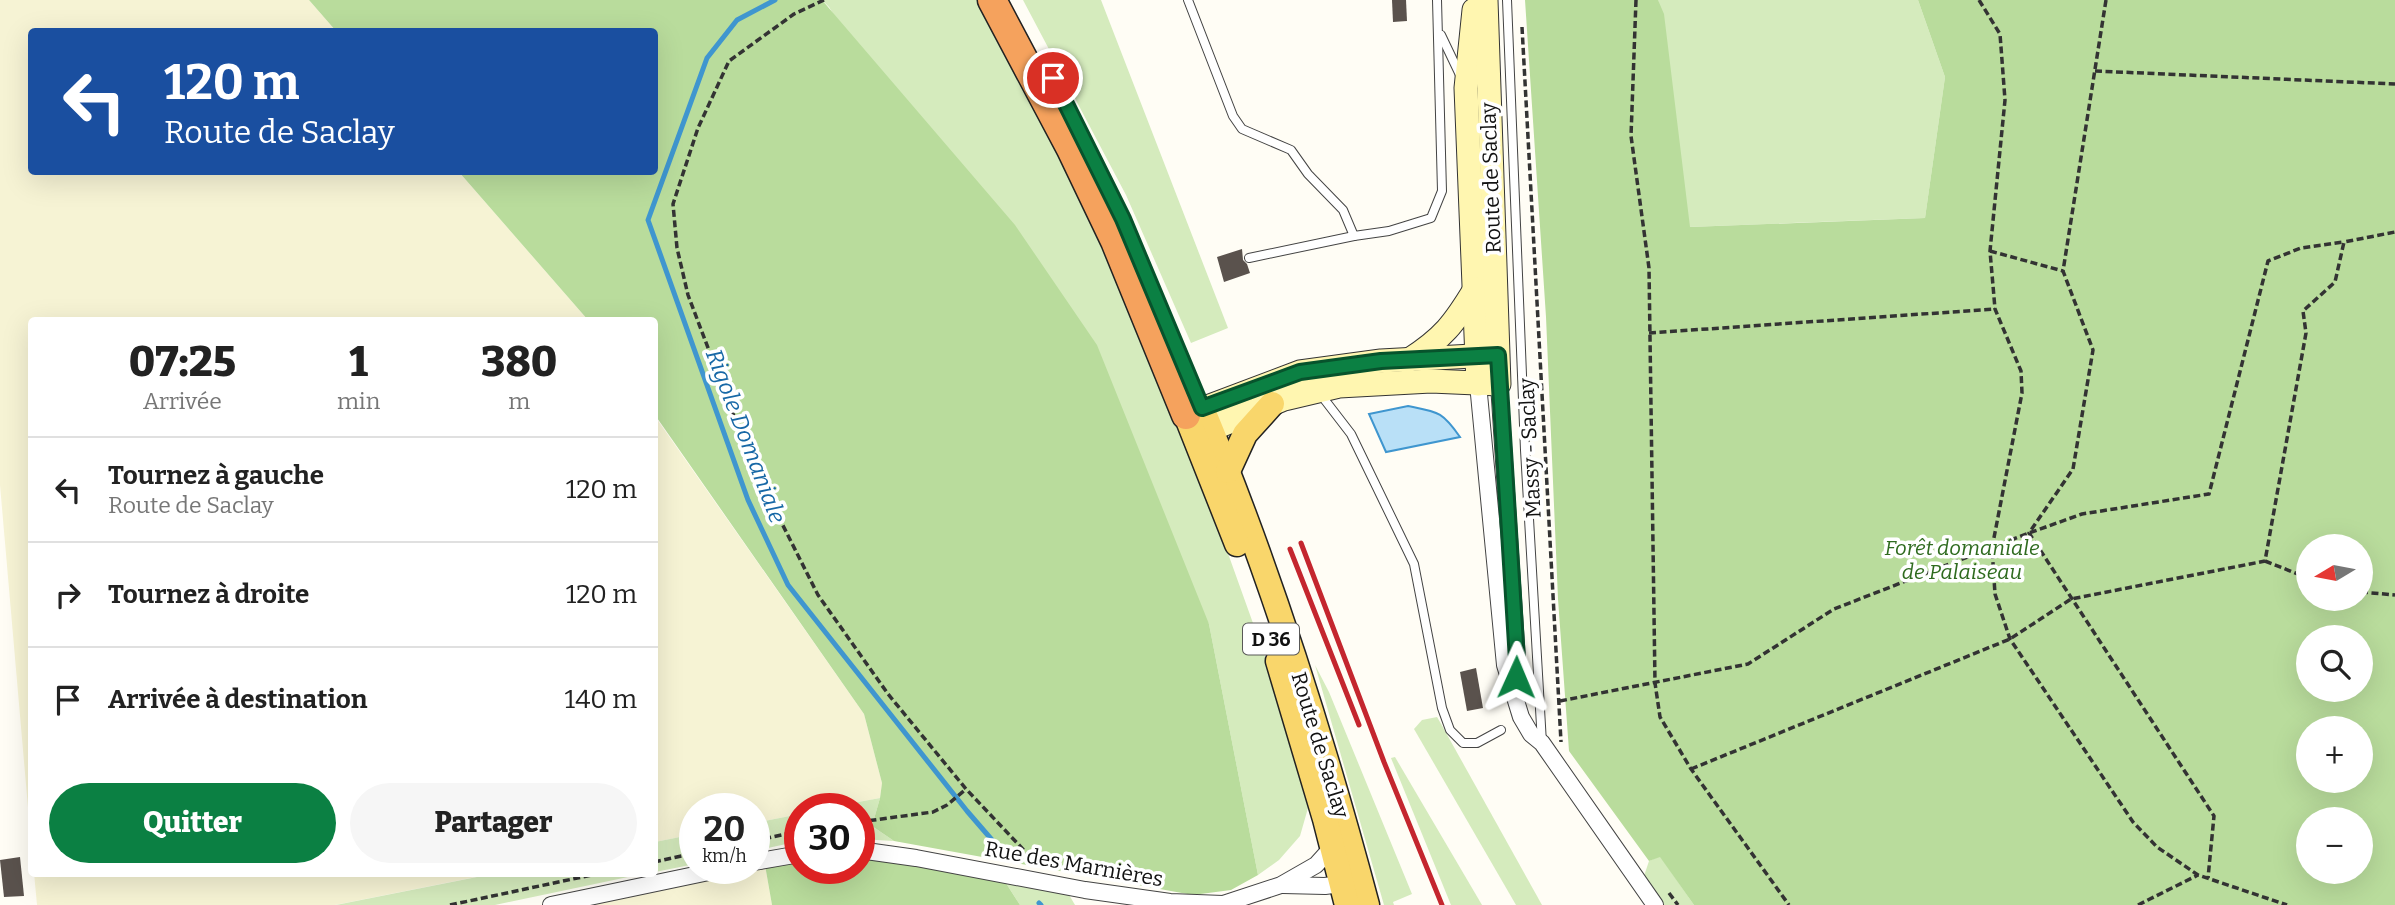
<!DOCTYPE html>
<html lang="fr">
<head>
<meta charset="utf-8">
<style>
	body { margin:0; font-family:Bitter,serif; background:#f6f6f6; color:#222; height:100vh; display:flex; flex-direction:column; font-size:26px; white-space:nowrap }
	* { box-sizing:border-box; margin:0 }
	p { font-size:23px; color:#767676 }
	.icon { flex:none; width:38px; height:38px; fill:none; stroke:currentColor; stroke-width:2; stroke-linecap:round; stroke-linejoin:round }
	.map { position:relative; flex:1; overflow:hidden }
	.sheet { position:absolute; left:28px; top:317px; width:630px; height:560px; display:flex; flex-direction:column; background:#fff; border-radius:7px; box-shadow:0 7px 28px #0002 }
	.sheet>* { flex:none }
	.hud { position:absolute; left:28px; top:28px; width:630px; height:147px; border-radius:7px; box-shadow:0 7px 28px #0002; background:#1a4fa0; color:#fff; overflow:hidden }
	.needle { width:46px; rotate:260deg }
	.controls { position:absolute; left:2296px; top:534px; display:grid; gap:14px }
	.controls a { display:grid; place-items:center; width:77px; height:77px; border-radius:50%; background:#fff; box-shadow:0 7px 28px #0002; font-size:35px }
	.speed { position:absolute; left:679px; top:793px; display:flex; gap:14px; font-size:35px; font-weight:700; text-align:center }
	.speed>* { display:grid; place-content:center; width:91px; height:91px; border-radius:50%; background:#fff; box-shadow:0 7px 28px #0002; line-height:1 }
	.speed small { font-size:18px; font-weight:400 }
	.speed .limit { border:10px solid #d22; background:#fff; color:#111 }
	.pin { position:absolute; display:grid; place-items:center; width:60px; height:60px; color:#fff; margin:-30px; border:4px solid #fff; border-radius:50%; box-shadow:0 2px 7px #0007 }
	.me { position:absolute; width:77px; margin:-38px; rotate:1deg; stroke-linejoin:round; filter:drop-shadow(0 0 5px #0008) }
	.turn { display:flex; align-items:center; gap:24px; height:147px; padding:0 21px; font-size:32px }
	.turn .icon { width:91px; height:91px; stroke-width:2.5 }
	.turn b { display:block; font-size:49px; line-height:60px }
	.eta { display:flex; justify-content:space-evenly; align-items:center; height:119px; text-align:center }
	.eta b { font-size:42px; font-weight:800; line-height:49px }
	.cta { display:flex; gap:14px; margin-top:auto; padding:14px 21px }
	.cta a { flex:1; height:80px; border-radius:42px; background:#0b8043; color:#fff; font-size:28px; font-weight:800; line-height:80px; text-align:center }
	.cta a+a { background:#f6f6f6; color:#222 }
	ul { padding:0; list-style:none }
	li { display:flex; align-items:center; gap:21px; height:105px; padding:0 21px; border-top:2px solid #e0e0e0 }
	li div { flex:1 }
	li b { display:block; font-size:26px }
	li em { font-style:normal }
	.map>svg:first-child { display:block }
	.farmland { fill:#f6f3d4 }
	.green { fill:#d5ebbd }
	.forest { fill:#b9dc9c; fill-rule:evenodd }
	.water { fill:#b9e0f7; stroke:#3f96cf; stroke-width:2 }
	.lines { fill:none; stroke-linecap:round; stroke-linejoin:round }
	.stream { stroke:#3f96cf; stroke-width:5 }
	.building { fill:#5a524d }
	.service-casing { stroke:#444; stroke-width:10 }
	.minor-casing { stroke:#444; stroke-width:18 }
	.secondary-casing { stroke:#333; stroke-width:25 }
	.primary-casing { stroke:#222; stroke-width:27 }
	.motorway-casing { stroke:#222; stroke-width:31 }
	.path { stroke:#333; stroke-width:3.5; stroke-dasharray:7 3.5; stroke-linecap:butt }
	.service { stroke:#fff; stroke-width:8 }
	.minor { stroke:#fff; stroke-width:16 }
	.secondary { stroke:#fff6b0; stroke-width:23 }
	.primary { stroke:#f9d66b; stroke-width:24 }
	.motorway { stroke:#f5a25d; stroke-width:28 }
	.rail { stroke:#c4262e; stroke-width:5 }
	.route-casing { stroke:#07532c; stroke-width:18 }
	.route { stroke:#0b8043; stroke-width:12 }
	.labels { text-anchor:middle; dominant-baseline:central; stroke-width:7; stroke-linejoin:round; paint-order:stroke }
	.shield { fill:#fff; stroke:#585858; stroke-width:2 }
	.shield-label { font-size:19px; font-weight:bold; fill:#111 }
	.street-label { font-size:21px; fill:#111; stroke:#fff }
	.park-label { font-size:21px; font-style:italic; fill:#2f6b1f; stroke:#fff }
	.water-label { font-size:23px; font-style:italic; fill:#1768a6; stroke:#fff }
</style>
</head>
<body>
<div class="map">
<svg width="2395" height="905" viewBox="0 0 2395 905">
	<rect width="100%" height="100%" fill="#fffdf5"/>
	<g class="farmland">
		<polygon points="0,0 309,0 336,31 32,32 32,172 459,172 588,320 32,320 31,842 0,485"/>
		<polygon points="654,415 864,714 882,783 880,798 826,808 800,808 800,814 754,823 754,808 695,808 695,834 655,842"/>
		<polygon points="765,865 772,905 577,905 752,868"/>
		<polygon points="34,873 496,873 335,905 37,905"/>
	</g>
	<g class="green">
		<polygon points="822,0 979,0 1068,166 1187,439 1268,665 1299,767 1308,808 1300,836 1279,860 1258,875 1209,624 829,7"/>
		<polygon points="1023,0 1101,0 1228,328 1191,343 1126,195"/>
		<polygon points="1658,0 1918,0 1945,77 1925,218 1689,227"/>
		<polygon points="1315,665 1329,692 1412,894 1393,902 1394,905 1384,905"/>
		<polygon points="1437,717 1440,722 1542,905 1516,905 1414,729 1422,720"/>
		<polygon points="1395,757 1482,905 1451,905 1391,758"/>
		<polygon points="880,798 872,826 894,841 859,839 859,808 826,808"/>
		<polygon points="800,814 800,841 754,851 754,823"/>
		<polygon points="695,834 695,864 655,872 655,842"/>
		<polygon points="1660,856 1694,905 1662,905 1643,879 1649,861"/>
		<polygon points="497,873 647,873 495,905 336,905"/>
		<polygon points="1004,880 1068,893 1075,905 1020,905"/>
	</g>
	<g class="forest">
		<polygon points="309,0 822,0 1015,225 1097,345 1209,624 1258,875 1231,890 1193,895 894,841 872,826 880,798 882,783 864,714 655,415 654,320 588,320 459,172 654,172 654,32 336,31"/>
		<path d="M1525 0H1658L1664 14 1690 227 1925 218 1945 77 1918 0H2395V905H1694L1660 857 1649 861 1569 751 1558 599 1546 317ZM2308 546H2361V598H2308ZM2308 637H2361V690H2308ZM2308 728H2361V780H2308ZM2308 819H2361V872H2308Z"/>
		<polygon points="859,858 896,859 1004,880 1020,905 772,905 765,865 800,860 800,868 859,868"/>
	</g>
	<path class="water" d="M1408 406C1438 412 1442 411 1460 437L1386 452 1369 414Z"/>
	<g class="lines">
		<g class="stream">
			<polyline points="775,0 737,20 707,58 648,220 748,500 788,585 967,811 1005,855"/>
			<polyline points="1039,903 1041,905"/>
		</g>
	</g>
	<g class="building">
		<polygon points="1392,0 1406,0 1407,21 1393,22"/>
		<polygon points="1242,249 1243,260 1247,264 1250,273 1224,282 1217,257"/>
		<polygon points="1476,668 1483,708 1467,711 1460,672"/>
		<polygon points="20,857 24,896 4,897 0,860"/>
	</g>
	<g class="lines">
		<g class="service-casing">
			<g id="service">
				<polyline points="1188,0 1233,116 1242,129 1291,150 1308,174 1343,210 1354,236 1389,231 1431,218 1442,191 1437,0"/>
				<polyline points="1507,0 1525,450 1542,743"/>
				<polyline points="1441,35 1461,77"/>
				<polyline points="1249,258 1354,236"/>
				<polyline points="1321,395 1351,434 1414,564 1442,708 1450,730 1463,743 1477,743 1501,730"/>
			</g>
		</g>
		<g class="minor-casing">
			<g id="minor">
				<polyline points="1478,384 1505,665 1521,717 1531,734 1542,743 1655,905"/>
				<polyline points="1499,384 1517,660 1515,686"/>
				<polyline points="859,850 916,858 1085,890 1170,902 1223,904 1281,885 1316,865 1335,844"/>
				<polyline points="754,862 800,854"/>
				<polyline points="1283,885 1325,886 1348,883"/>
				<polyline points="551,905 728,868"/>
			</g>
		</g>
		<g class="secondary-casing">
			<g id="secondary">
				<polyline points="1474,10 1466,88 1478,384"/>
				<path d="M1409 360C1443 338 1454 324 1475 289"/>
				<polyline points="1186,415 1300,372 1381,361 1491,355"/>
				<polyline points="1196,436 1284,399 1339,386 1431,381 1499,384 1486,0"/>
			</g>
		</g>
		<g class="primary-casing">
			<g id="primary">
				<path d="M1202 408C1269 569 1322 736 1367 905"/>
				<polyline points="1186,415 1237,544"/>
				<polyline points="1228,471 1245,434 1272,404"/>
				<polyline points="1278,661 1325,819 1347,905"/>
			</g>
		</g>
		<g class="motorway-casing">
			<polyline id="motorway" points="992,0 1071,149 1115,241 1186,415"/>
		</g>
		<g class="path">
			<polyline points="824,0 794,14 729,61 698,128 673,204 677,248 688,295 752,464 818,595 888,694 966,789 1037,864"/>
			<polyline points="1636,0 1631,136 1649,268 1655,683 1660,717 1691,769 1789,905"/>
			<polyline points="1979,0 2000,34 2005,100 1990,251 1995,309 2021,371 2022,393 1992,548 1995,594 2010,639 2133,822 2157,847 2198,875 2287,905"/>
			<polyline points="2106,0 2063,271 2093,350 2073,469 2029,533 2214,816 2208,878"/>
			<polyline points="1522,27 1561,742"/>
			<polyline points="2095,71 2395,84"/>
			<polyline points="1990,251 2063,271"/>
			<polyline points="1649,333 1995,309"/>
			<polyline points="2265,561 2308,578"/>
			<polyline points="2361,592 2395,595"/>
			<polyline points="1560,701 1748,664 1834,609 2029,533 2082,514 2209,494 2268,261 2301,248 2344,242"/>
			<polyline points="1691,769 2010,639 2071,599 2265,561 2306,333 2303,311 2335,282 2344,242 2395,232"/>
			<polyline points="859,822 933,812 947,805 966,789"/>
			<polyline points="754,841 800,831"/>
			<polyline points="654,862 695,853"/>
			<polyline points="1669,893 1678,905"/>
			<polyline points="450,905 601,873"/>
			<polyline points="2138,905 2198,875"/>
		</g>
		<use href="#service" class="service"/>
		<use href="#minor" class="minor"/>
		<use href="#secondary" class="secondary"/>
		<use href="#primary" class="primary"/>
		<use href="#motorway" class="motorway"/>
		<g class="rail">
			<polyline points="1301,543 1384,762 1442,905"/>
			<polyline points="1290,549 1359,725"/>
		</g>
	</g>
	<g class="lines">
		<g class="route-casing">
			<polyline id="route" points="1053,78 1123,219 1202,408 1300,372 1381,361 1498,355 1517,660 1516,677"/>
		</g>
		<use href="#route" class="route"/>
	</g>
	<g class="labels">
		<rect class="shield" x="1243" y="623.5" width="56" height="31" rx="5"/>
		<g class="shield-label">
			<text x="1271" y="639">D 36</text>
		</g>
		<g class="street-label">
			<text transform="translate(1491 178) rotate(-92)">Route de Saclay</text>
			<text transform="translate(1530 448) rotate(-93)">Massy - Saclay</text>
			<text transform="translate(1320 745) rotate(73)">Route de Saclay</text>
			<text transform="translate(1074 864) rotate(10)">Rue des Marnières</text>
		</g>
		<g class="park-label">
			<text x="1962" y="548">Forêt domaniale<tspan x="1962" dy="24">de Palaiseau</tspan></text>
		</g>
		<g class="water-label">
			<text transform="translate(746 436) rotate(69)">Rigole Domaniale</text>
		</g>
	</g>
</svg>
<div class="controls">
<a><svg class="needle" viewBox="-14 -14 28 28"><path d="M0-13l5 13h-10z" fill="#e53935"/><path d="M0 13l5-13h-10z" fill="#767676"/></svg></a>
<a><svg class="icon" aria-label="search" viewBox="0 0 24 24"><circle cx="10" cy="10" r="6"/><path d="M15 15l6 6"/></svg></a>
<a>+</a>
<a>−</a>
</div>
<div class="speed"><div>20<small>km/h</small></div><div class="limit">30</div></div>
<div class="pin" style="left:1053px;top:78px;background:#d93025"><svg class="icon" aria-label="arrive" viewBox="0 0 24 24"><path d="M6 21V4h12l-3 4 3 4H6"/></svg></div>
<svg class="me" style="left:1516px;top:677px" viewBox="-20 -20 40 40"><path d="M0-17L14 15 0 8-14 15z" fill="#0b8043" stroke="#fff" stroke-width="4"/></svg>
<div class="hud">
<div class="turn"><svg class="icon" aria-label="left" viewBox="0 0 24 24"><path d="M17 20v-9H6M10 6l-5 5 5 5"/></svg><div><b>120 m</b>Route de Saclay</div></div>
</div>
<section class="sheet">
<div class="eta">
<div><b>07:25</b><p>Arrivée</p></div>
<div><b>1</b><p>min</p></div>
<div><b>380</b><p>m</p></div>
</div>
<ul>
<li><svg class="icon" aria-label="left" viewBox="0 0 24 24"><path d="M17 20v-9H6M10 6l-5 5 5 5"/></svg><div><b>Tournez à gauche</b><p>Route de Saclay</p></div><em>120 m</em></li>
<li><svg class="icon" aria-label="right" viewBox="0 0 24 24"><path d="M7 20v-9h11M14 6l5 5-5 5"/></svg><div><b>Tournez à droite</b></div><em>120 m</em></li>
<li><svg class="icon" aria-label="arrive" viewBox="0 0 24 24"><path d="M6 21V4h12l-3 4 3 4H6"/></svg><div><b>Arrivée à destination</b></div><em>140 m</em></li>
</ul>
<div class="cta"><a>Quitter</a><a>Partager</a></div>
</section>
</div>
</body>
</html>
